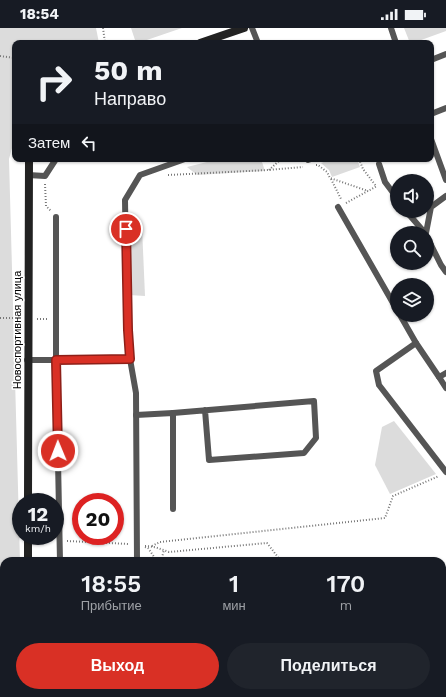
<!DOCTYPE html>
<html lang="ru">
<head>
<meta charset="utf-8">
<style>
	body { margin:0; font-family:"Work Sans",sans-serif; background:#20242c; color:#f1f3f6; height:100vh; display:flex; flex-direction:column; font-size:15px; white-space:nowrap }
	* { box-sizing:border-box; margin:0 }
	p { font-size:13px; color:#9ea1a6 }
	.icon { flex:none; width:22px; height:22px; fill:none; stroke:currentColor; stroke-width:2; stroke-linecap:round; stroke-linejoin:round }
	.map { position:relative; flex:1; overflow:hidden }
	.drawer { position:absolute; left:0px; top:529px; width:446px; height:140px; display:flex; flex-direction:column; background:#171b24; border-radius:12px 12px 0 0; box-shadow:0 1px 3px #0004 }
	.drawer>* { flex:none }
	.guide { position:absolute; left:12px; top:12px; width:422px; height:122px; border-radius:8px; box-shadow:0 1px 3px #0004; background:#171b24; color:#f1f3f6; overflow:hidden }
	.controls { position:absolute; left:390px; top:146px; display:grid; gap:8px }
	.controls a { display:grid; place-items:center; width:44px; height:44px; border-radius:50%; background:#171b24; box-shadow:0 1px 3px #0004; font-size:20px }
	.speed { position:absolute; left:12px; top:465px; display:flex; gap:8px; font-size:20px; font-weight:700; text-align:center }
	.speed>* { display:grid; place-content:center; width:52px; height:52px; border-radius:50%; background:#171b24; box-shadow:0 1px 3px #0004; line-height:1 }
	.speed small { font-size:10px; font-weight:400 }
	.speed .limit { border:6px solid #d22; background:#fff; color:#111 }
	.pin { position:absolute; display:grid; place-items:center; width:34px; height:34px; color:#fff; margin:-17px; border:2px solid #fff; border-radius:50%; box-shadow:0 1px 4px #0007 }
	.me { position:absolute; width:44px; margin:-22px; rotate:359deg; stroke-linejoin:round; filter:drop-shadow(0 0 3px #0008) }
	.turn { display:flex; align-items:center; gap:14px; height:84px; padding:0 16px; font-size:18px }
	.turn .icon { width:52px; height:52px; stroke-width:2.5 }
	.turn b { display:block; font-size:28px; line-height:34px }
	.then { display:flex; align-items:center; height:38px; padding:0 16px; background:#0003; gap:8px; font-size:15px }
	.eta { display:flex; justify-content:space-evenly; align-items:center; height:68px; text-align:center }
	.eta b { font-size:24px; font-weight:600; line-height:28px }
	.cta { display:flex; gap:8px; margin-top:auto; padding:8px 16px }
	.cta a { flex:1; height:46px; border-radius:24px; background:#d93025; color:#fff; font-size:16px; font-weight:600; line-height:46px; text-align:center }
	.cta a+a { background:#20242c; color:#f1f3f6 }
	.status { display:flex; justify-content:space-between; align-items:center; height:28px; padding:0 20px; background:#171b24; direction:ltr }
	.status svg { height:11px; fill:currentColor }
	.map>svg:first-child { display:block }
	.green { fill:#dcdcdc }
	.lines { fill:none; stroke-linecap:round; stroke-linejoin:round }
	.path { stroke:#777; stroke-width:2; stroke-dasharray:1 2; stroke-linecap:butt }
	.lane { stroke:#555; stroke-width:6 }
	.secondary { stroke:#222; stroke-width:8 }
	.route-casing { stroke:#8d1f18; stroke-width:10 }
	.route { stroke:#d93025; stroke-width:7 }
	.labels { text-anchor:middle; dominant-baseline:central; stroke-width:3; stroke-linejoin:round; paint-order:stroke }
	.street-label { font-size:11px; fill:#000; stroke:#fff }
</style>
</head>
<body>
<div class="status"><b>18:54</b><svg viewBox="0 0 49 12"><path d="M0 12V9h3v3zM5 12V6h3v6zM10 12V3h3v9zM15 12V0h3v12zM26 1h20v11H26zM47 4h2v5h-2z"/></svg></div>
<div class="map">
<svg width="446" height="669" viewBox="0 0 446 669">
	<rect width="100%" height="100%" fill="#fff"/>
	<g class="green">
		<polygon points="0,0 96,0 99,15 15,15 15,109 9,131 20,533 4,533 4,602 0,602"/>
		<polygon points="131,0 182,0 138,15 136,15"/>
		<polygon points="404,0 446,0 446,3 413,15 410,15"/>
		<polygon points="219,131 261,131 265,143 197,147 187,139"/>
		<polygon points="332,131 357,131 360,139 332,149 329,142 321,135"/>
		<polygon points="142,199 145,268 129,267 127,200"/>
		<polygon points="394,393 436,446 390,466 375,437 382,399"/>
		<polygon points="288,665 358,665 361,669 291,669"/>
	</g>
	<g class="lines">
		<g class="path">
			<polyline points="103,0 105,15"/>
			<polyline points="0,28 15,30"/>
			<polyline points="359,131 363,141 376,158"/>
			<polyline points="316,137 318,137 327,144 330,150 368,163"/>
			<polyline points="269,142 281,131"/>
			<polyline points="168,147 268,142 303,139"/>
			<polyline points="331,151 341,171"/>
			<polyline points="45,156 46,178 51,183"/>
			<polyline points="346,175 377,158"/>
			<polyline points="0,290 19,290"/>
			<polyline points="37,291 49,291"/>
			<polyline points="67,513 129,516"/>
			<path d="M145 518C153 518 161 521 169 524L267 515 281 533"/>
			<polyline points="152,518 160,514 385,490 393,468 439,448"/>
			<polyline points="145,519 148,520 157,533"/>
			<polyline points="161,533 164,522"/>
			<polyline points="442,598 446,596"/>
			<polyline points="442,611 446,617"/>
			<polyline points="251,665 254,669"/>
		</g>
		<g class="lane">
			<polyline points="252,0 258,15"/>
			<polyline points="391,0 396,15"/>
			<polyline points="431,32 446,26"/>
			<polyline points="431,86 446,80"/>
			<polyline points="431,111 446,152"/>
			<polyline points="308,132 311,131"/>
			<polyline points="379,136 385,154 397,170"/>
			<polyline points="28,147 45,148 56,131"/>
			<polyline points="338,179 397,282"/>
			<polyline points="406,183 425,205"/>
			<polyline points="56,189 56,332 60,533"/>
			<polyline points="426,205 431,179 446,168"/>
			<polyline points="427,209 441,237 446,244"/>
			<polyline points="400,287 416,315"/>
			<polyline points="130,331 136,365 137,533"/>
			<polyline points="27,332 56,332 130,331 127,303 125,172 140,147 185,131"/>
			<polyline points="446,345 439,349 416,315 376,343 379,357 446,444"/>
			<polyline points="439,349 446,360"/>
			<polyline points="173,385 314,373 316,410 304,425 209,432 205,382"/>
			<polyline points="136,387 173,385 173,481"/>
			<polyline points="108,665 117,669"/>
			<polyline points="11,666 11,669"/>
			<polyline points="62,669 62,665"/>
			<polyline points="137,669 137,665"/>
		</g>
		<g class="secondary">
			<polyline points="200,15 244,0"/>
			<polyline points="28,474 29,131"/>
			<polyline points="28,508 28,533"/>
			<polyline points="29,665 29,669"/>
		</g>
	</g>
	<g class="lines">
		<g class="route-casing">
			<polyline id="route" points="58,423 56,332 130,331 128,302 126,201"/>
		</g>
		<use href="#route" class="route"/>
	</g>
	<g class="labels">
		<g class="street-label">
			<text transform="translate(17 302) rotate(-90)">Новоспортивная улица</text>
		</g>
	</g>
</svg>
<div class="controls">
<a><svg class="icon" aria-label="sound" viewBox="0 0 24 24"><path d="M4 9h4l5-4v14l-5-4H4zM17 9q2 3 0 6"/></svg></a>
<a><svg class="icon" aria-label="search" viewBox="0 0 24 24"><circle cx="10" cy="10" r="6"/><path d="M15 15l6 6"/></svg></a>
<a><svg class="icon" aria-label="layers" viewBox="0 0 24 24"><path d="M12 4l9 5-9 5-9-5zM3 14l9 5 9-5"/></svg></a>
</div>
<div class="speed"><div>12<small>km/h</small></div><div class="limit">20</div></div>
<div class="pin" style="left:126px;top:201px;background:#d93025"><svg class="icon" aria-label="arrive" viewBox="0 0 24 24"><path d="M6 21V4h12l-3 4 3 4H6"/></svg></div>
<svg class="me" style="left:58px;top:423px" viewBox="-20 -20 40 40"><circle r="17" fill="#d93025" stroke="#fff" stroke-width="3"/><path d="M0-11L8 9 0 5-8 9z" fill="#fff"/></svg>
<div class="guide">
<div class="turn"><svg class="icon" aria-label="right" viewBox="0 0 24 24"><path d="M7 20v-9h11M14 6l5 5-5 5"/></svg><div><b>50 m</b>Направо</div></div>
<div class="then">Затем<svg class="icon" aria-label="left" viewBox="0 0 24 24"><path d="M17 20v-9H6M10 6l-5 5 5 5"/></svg></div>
</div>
<section class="drawer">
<div class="eta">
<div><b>18:55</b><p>Прибытие</p></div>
<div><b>1</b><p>мин</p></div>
<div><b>170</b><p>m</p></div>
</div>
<div class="cta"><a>Выход</a><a>Поделиться</a></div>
</section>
</div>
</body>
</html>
